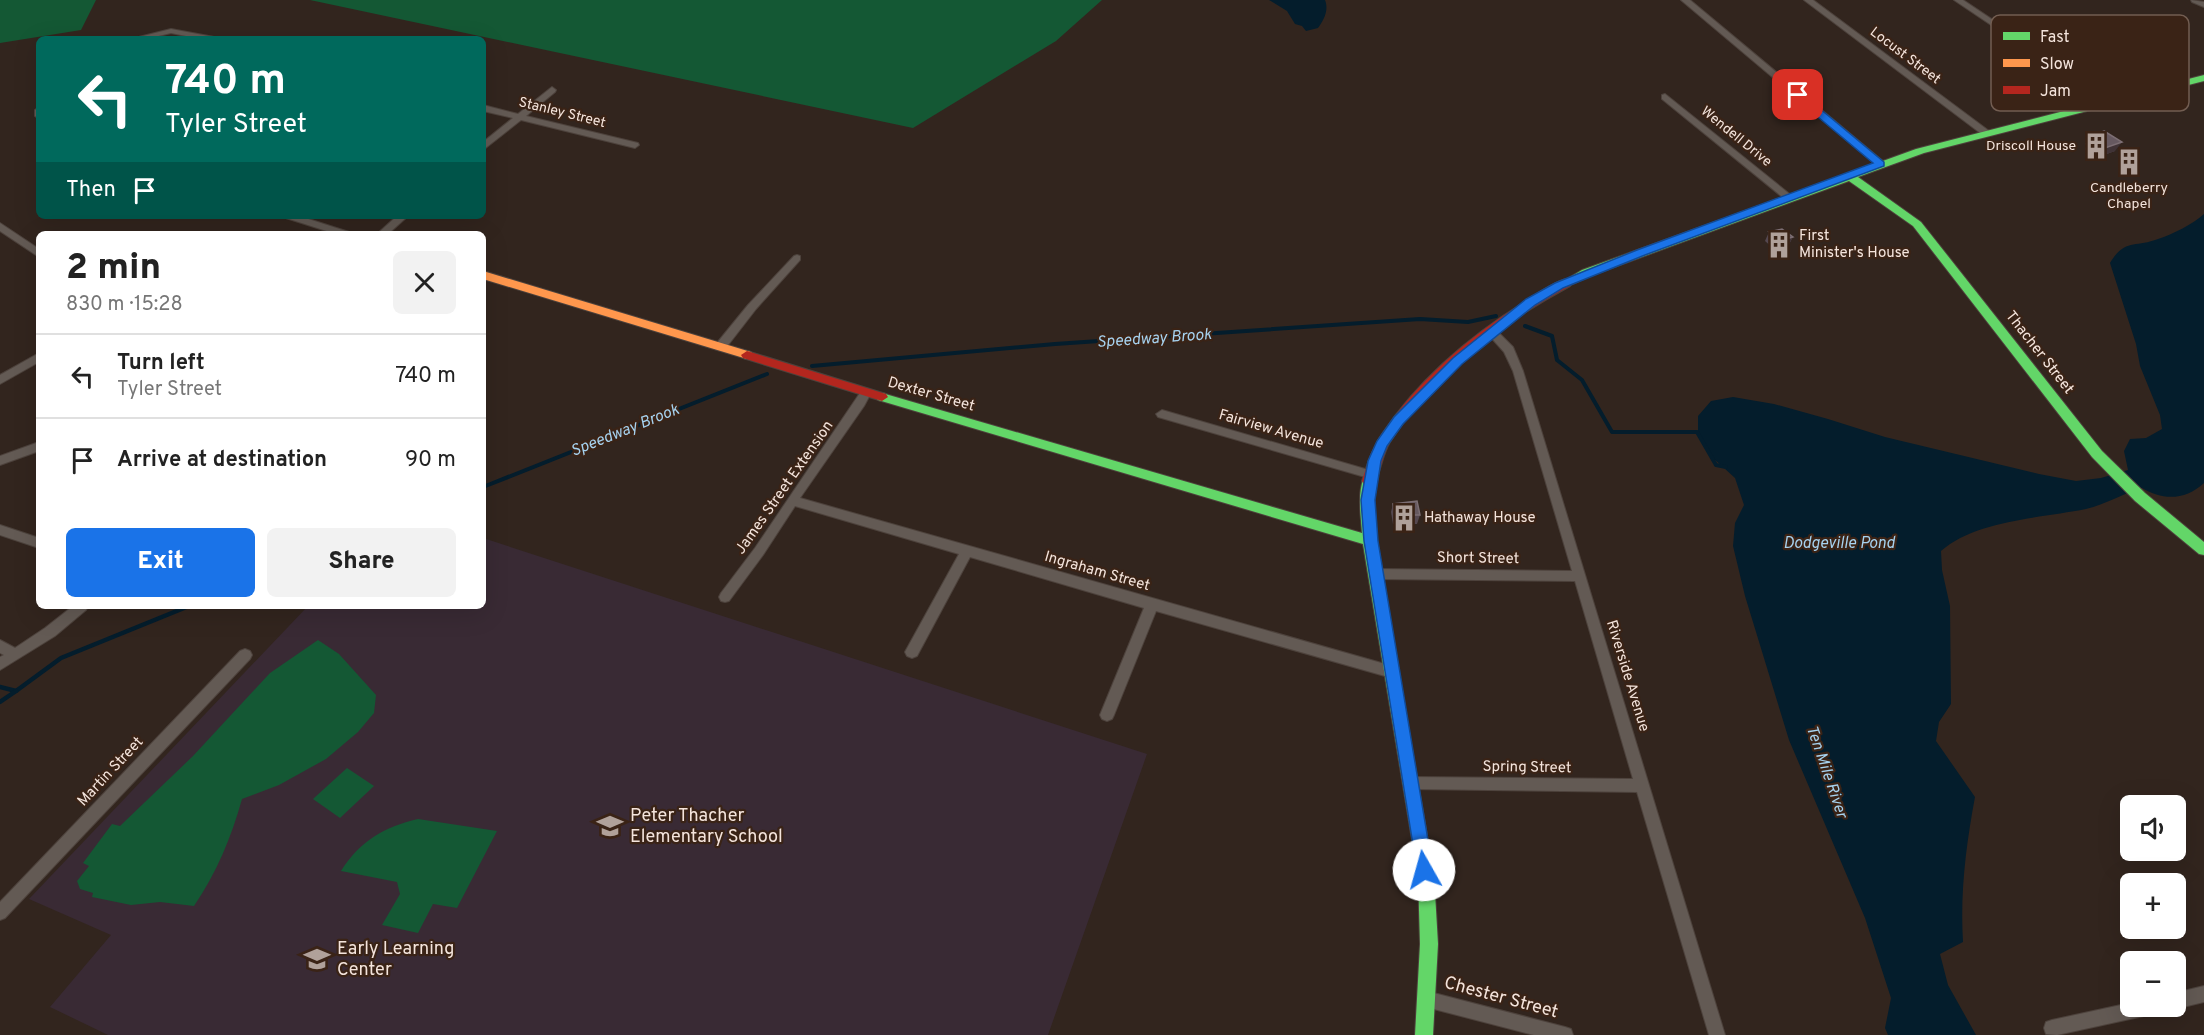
<!DOCTYPE html>
<html lang="en">
<head>
<meta charset="utf-8">
<style>
	body { margin:0; font-family:Overpass,sans-serif; background:#f2f2f2; color:#222; height:100vh; display:flex; flex-direction:column; font-size:22px; white-space:nowrap }
	* { box-sizing:border-box; margin:0 }
	p { font-size:20px; color:#767676 }
	.icon { flex:none; width:33px; height:33px; fill:none; stroke:currentColor; stroke-width:2; stroke-linecap:round; stroke-linejoin:round }
	.map { position:relative; flex:1; overflow:hidden }
	.sheet { position:absolute; left:36px; top:231px; width:450px; height:378px; display:flex; flex-direction:column; background:#fff; border-radius:9px; box-shadow:0 6px 24px #0002 }
	.sheet>* { flex:none }
	.banner { position:absolute; left:36px; top:36px; width:450px; height:183px; border-radius:9px; box-shadow:0 6px 24px #0002; background:#00695c; color:#fff; overflow:hidden }
	.fabs { position:absolute; left:2120px; top:795px; display:grid; gap:12px }
	.fabs a { display:grid; place-items:center; width:66px; height:66px; border-radius:9px; background:#fff; box-shadow:0 6px 24px #0002; font-size:30px }
	.pin { position:absolute; display:grid; place-items:center; width:51px; height:51px; color:#fff; margin:-26px; border-radius:12px; box-shadow:0 3px 9px #0006 }
	.me { position:absolute; width:66px; margin:-33px; rotate:353deg; stroke-linejoin:round; filter:drop-shadow(0 0 4px #0008) }
	.turn { display:flex; align-items:center; gap:21px; height:126px; padding:0 30px; font-size:27px }
	.turn .icon { width:78px; height:78px; stroke-width:2.5 }
	.turn b { display:block; font-size:42px; line-height:51px }
	.then { display:flex; align-items:center; height:57px; padding:0 30px; background:#0003; gap:12px; font-size:22px }
	.round { display:grid; place-items:center; flex:none; width:63px; height:63px; border-radius:9px; background:#f2f2f2 }
	.summary { display:flex; align-items:center; justify-content:space-between; height:102px; padding:0 30px }
	h1 { font-size:36px; font-weight:800; line-height:45px }
	.primary-button { display:flex; gap:12px; margin-top:auto; padding:12px 30px }
	.primary-button a { flex:1; height:69px; border-radius:9px; background:#1a73e8; color:#fff; font-size:24px; font-weight:800; line-height:69px; text-align:center }
	.primary-button a+a { background:#f2f2f2; color:#222 }
	ul { padding:0; list-style:none }
	li { display:flex; align-items:center; gap:18px; height:84px; padding:0 30px; border-top:2px solid #e0e0e0 }
	li div { flex:1 }
	li b { display:block; font-size:22px }
	li em { font-style:normal }
	.map>svg:first-child { display:block }
	.education { fill:#392a34 }
	.green { fill:#145834 }
	.water { fill:#041d2c }
	.lines { fill:none; stroke-linecap:round; stroke-linejoin:round }
	.stream-far1 { stroke:#041d2c; stroke-width:4 }
	.stream { stroke:#041d2c; stroke-width:4.5 }
	.street-casing { stroke:#4d423c; stroke-width:2 }
	.fast-casing { stroke:#4d423c; stroke-width:2 }
	.slow-casing { stroke:#4d423c; stroke-width:2 }
	.jam-casing { stroke:#4d423c; stroke-width:2 }
	.street { fill:#635a54; fill-rule:evenodd }
	.fast { fill:#63d668; fill-rule:evenodd }
	.slow { fill:#ff974d; fill-rule:evenodd }
	.jam { fill:#b3261e; fill-rule:evenodd }
	.wall { fill:#554850 }
	.shaded-wall { fill:#403336 }
	.building { fill:#665960; stroke:#7c6e73; stroke-width:1.5 }
	.route { fill:#1a73e8; stroke:#114b97; stroke-width:1.5 }
	.labels { text-anchor:middle; dominant-baseline:central; stroke-width:4.5; stroke-linejoin:round; paint-order:stroke }
	.far-street-label { font-size:14px; fill:#f4e4dc; stroke:#3a2316 }
	.far-poi-label { font-size:14px; fill:#f4e4dc; stroke:#3a2316; text-anchor:end }
	.poi-label { font-size:15px; fill:#f4e4dc; stroke:#3a2316; text-anchor:start }
	.street-label { font-size:15px; fill:#f4e4dc; stroke:#3a2316 }
	.water-label { font-size:16px; font-style:italic; fill:#a6d2ef; stroke:#3a2316 }
	.near-poi-label { font-size:18px; fill:#f4e4dc; stroke:#3a2316; text-anchor:start }
	.near-street-label { font-size:18px; fill:#f4e4dc; stroke:#3a2316 }
	.key { fill:#3a2316; stroke:#725d51; stroke-width:1.5 }
	.key-label { font-size:16px; fill:#f4e4dc }
</style>
</head>
<body>
<div class="map">
<svg width="2204" height="1035" viewBox="0 0 2204 1035">
	<rect width="100%" height="100%" fill="#32251e"/>
	<polygon class="education" points="483,538 1147,754 1048,1035 108,1035 50,1007 111,935 29,899 308,606 483,606"/>
	<g class="green">
		<polygon points="0,0 96,0 81,30 0,43"/>
		<polygon points="310,0 1102,0 1056,41 913,128"/>
		<path d="M318 640 339 654 376 695 374 713 358 732 326 759 279 785 242 799C231 838 217 872 194 906L160 902 131 905 92 897 93 893 80 889 77 881 89 866 83 863 112 824 120 826 193 756 270 673Z"/>
		<polygon points="347,768 374,786 340,818 313,799"/>
		<path d="M418 819 497 831 457 908 433 904 418 933 382 925 400 894 397 882 341 871C360 841 384 827 418 819Z"/>
	</g>
	<g class="water">
		<path d="M1269 0H1325C1329 10 1324 20 1318 28L1306 31 1302 26 1295 24 1287 11Z"/>
		<path d="M2204 214V483C2186 500 2163 501 2142 488 2122 494 2106 504 2086 509 2042 518 1976 520 1941 551L1942 570 1950 606 1951 704 1939 722 1936 741 1975 797C1966 845 1960 893 1963 942L1940 954 1948 985 1976 1035H1888L1885 1028 1891 998 1865 918 1789 740 1745 596 1733 546 1735 523 1744 505 1735 478 1713 458 1698 431V416L1711 401 1733 397 1774 404 1828 419 1885 437 2039 474 2076 481 2101 478 2128 470 2124 451 2130 439 2146 438 2162 429 2160 415 2140 366 2136 344 2110 263C2125 238 2135 248 2158 239 2173 234 2193 224 2204 214Z"/>
	</g>
	<g class="lines">
		<g class="stream-far1">
			<polyline points="1525,326 1552,336 1557,360 1582,380 1612,432 1697,432 1716,465 1726,467"/>
			<polyline points="812,366 1055,344 1420,319 1468,322 1496,316"/>
			<polyline points="483,487 767,374"/>
		</g>
		<g class="stream">
			<polyline points="0,687 16,691 61,658 189,606"/>
			<polyline points="0,702 16,691"/>
		</g>
		<g class="street-casing">
			<g id="street">
				<polygon points="1681,0 1690,0 1884,162 1884,166 1878,166"/>
				<polygon points="1804,0 1813,0 1989,131 1989,135 1983,135"/>
				<polygon points="1954,0 1963,0 2114,101 2107,103"/>
				<polygon points="2191,0 2204,2 2204,7 2192,2"/>
				<polygon points="171,29 214,37 218,39 201,39 171,33 146,39 131,39"/>
				<polygon points="552,87 556,90 555,92 526,116 638,143 639,145 635,148 521,120 483,150 483,142 513,118 483,111 483,105 518,114"/>
				<polygon points="1665,94 1792,196 1792,200 1786,200 1662,99 1662,95"/>
				<polygon points="39,107 39,119 35,116 35,110"/>
				<polygon points="284,216 299,216 349,232 351,234 336,234 286,218"/>
				<polygon points="397,216 408,216 388,234 377,234"/>
				<polygon points="0,223 39,249 39,257 0,231"/>
				<polygon points="797,255 800,256 800,260 756,309 725,349 717,349 716,346 717,343 748,305 794,256"/>
				<polygon points="1492,329 1496,330 1513,347 1523,371 1725,1035 1709,1035 1637,792 1410,789 1405,788 1403,783 1405,778 1410,777 1633,779 1575,581 1375,579 1371,578 1369,574 1371,570 1375,569 1572,571 1513,371 1504,352 1487,333"/>
				<polygon points="39,353 39,362 0,384 0,375"/>
				<polygon points="866,389 871,393 864,406 800,498 1392,666 1397,668 1399,672 1397,676 1392,678 1156,611 1114,715 1112,719 1107,721 1102,719 1100,715 1144,608 970,557 917,656 912,658 907,656 905,652 959,554 795,506 763,555 729,601 725,602 721,601 719,597 721,593 755,548 862,390"/>
				<polygon points="1162,410 1372,471 1378,475 1372,479 1158,417 1156,414"/>
				<polygon points="39,442 39,451 0,465 0,456"/>
				<polygon points="0,525 39,538 39,548 0,535"/>
				<polygon points="73,606 88,606 86,610 55,636 0,670 0,657 4,655 0,653 0,640 15,648 45,628"/>
				<polygon points="245,649 250,651 252,655 250,659 5,918 0,920 0,902 240,651"/>
				<polygon points="2204,986 2204,1002 2175,1009 2169,1007 2175,1006 2175,993"/>
				<polygon points="1426,991 1565,1027 1571,1029 1573,1035 1534,1035 1426,1007 1420,1005 1418,999 1420,993"/>
				<polygon points="2130,1003 2130,1006 2161,1006 2159,1012 2153,1014 2057,1035 2046,1034 2044,1028 2046,1022 2052,1020"/>
			</g>
		</g>
		<g class="fast-casing">
			<g id="fast">
				<polygon points="2204,75 2204,81 1924,153 1858,177 1921,222 2102,451 2145,493 2204,542 2204,555 2199,554 2135,501 2092,457 1913,226 1849,181 1590,276 1566,287 1560,283 1582,270 1916,149"/>
				<path d="M882 393 1362 533C1361 516 1357 494 1364 477H1374L1376 481 1374 502 1377 547 1434 876 1438 944 1433 1035H1415L1420 944 1418 876 1363 544 878 400 876 397 878 394Z"/>
			</g>
		</g>
		<g class="slow-casing">
			<polygon id="slow" points="483,271 751,352 753,355 747,359 483,279"/>
		</g>
		<g class="jam-casing">
			<g id="jam">
				<path d="M1566 279 1572 283 1570 286C1501 323 1433 375 1390 442 1382 455 1381 471 1374 485H1364L1362 481C1367 465 1372 449 1382 434 1418 380 1471 335 1526 301 1538 293 1552 283 1566 279Z"/>
				<polygon points="747,351 886,394 888,397 882,401 743,358 741,355"/>
			</g>
		</g>
		<use href="#street" class="street"/>
		<use href="#fast" class="fast"/>
		<use href="#slow" class="slow"/>
		<use href="#jam" class="jam"/>
	</g>
	<g class="wall">
		<polygon points="2091,136 2115,151 2098,157 2085,149 2088,146 2085,144"/>
		<polygon points="1769,232 1793,237 1788,246 1775,250 1765,241"/>
		<polygon points="1393,504 1420,515 1417,524 1393,524 1391,512"/>
	</g>
	<g class="shaded-wall">
		<polygon points="2122,142 2115,151 2098,157 2105,148"/>
		<polygon points="1793,237 1788,246 1775,250 1780,241"/>
	</g>
	<g class="building">
		<polygon points="2104,131 2122,142 2105,148 2092,140 2096,139 2091,136"/>
		<polygon points="1782,229 1793,237 1780,241 1769,232"/>
		<polygon points="1417,501 1420,515 1395,515 1393,504"/>
	</g>
	<polygon class="route" points="1794,93 1801,93 1884,162 1884,166 1645,255 1563,288 1535,305 1462,364 1403,424 1387,446 1381,461 1375,500 1378,541 1433,870 1430,876 1424,879 1418,876 1364,541 1361,500 1368,461 1377,441 1394,417 1453,358 1526,299 1555,283 1637,250 1873,163 1794,97"/>
	<defs>
		<g id="building-bare" transform="scale(2.07)"><path d="M-4-6H4V6H1V3H-1V6H-4ZM-2.5-4.3h1.7v1.8h-1.7ZM.8-4.3h1.7v1.8H.8ZM-2.5-1h1.7V.8h-1.7ZM.8-1h1.7V.8H.8Z" fill="#b0a19a" stroke="#3a2316" stroke-width="2.5" paint-order="stroke"/></g>
		<g id="school-bare" transform="scale(2.07)"><path d="M0-5L7-2L0 1L-7-2ZM-4 1L0 2.5L4 1V4Q0 6-4 4Z" fill="#b0a19a" stroke="#3a2316" stroke-width="2.5" paint-order="stroke"/></g>
	</defs>
	<g fill-rule="evenodd">
		<use href="#building-bare" x="2096" y="146"/>
		<use href="#building-bare" x="2129" y="162"/>
		<use href="#building-bare" x="1779" y="245"/>
		<use href="#building-bare" x="1404" y="518"/>
		<use href="#school-bare" x="610" y="826"/>
		<use href="#school-bare" x="317" y="959"/>
	</g>
	<g class="labels">
		<g class="far-street-label">
			<text transform="translate(1905 56) rotate(37)">Locust Street</text>
			<text transform="translate(562 113) rotate(14)">Stanley Street</text>
			<text transform="translate(1736 137) rotate(39)">Wendell Drive</text>
		</g>
		<g class="far-poi-label">
			<text x="2076" y="146">Driscoll House</text>
			<text x="2129" y="188" text-anchor="middle">Candleberry<tspan x="2129" dy="16">Chapel</tspan></text>
		</g>
		<g class="poi-label">
			<text x="1799" y="236">First<tspan x="1799" dy="17">Minister's House</tspan></text>
			<text x="1424" y="518">Hathaway House</text>
		</g>
		<g class="street-label">
			<text transform="translate(2039 353) rotate(52)">Thacher Street</text>
			<text transform="translate(931 395) rotate(16)">Dexter Street</text>
			<text transform="translate(1271 430) rotate(16)">Fairview Avenue</text>
			<text transform="translate(785 488) rotate(-55)">James Street Extension</text>
			<text transform="translate(1478 559) rotate(1)">Short Street</text>
			<text transform="translate(1097 572) rotate(16)">Ingraham Street</text>
			<text transform="translate(1627 676) rotate(73)">Riverside Avenue</text>
			<text transform="translate(1527 768) rotate(1)">Spring Street</text>
			<text transform="translate(111 772) rotate(-47)">Martin Street</text>
		</g>
		<g class="water-label">
			<text transform="translate(1154 339) rotate(-4)">Speedway Brook</text>
			<text transform="translate(625 431) rotate(-22)">Speedway Brook</text>
			<text x="1839" y="544">Dodgeville Pond</text>
			<text transform="translate(1826 772) rotate(71)">Ten Mile River</text>
		</g>
		<g class="near-poi-label">
			<text x="630" y="816">Peter Thacher<tspan x="630" dy="21">Elementary School</tspan></text>
			<text x="337" y="949">Early Learning<tspan x="337" dy="21">Center</tspan></text>
		</g>
		<g class="near-street-label">
			<text transform="translate(1501 998) rotate(15)">Chester Street</text>
		</g>
	</g>
	<rect x="1991" y="15" width="198" height="96" rx="9" class="key"/>
	<rect x="2003" y="32" width="27" height="8" fill="#63d668"/>
	<rect x="2003" y="59" width="27" height="8" fill="#ff974d"/>
	<rect x="2003" y="86" width="27" height="8" fill="#b3261e"/>
	<g class="key-label">
		<text x="2040" y="42">Fast</text>
		<text x="2040" y="69">Slow</text>
		<text x="2040" y="96">Jam</text>
	</g>
</svg>
<div class="fabs">
<a><svg class="icon" aria-label="sound" viewBox="0 0 24 24"><path d="M4 9h4l5-4v14l-5-4H4zM17 9q2 3 0 6"/></svg></a>
<a>+</a>
<a>−</a>
</div>
<div class="pin" style="left:1798px;top:95px;background:#d93025"><svg class="icon" aria-label="arrive" viewBox="0 0 24 24"><path d="M6 21V4h12l-3 4 3 4H6"/></svg></div>
<svg class="me" style="left:1424px;top:870px" viewBox="-20 -20 40 40"><circle r="19" fill="#fff"/><path d="M0-13L10 11 0 6-10 11z" fill="#1a73e8"/></svg>
<div class="banner">
<div class="turn"><svg class="icon" aria-label="left" viewBox="0 0 24 24"><path d="M17 20v-9H6M10 6l-5 5 5 5"/></svg><div><b>740 m</b>Tyler Street</div></div>
<div class="then">Then<svg class="icon" aria-label="arrive" viewBox="0 0 24 24"><path d="M6 21V4h12l-3 4 3 4H6"/></svg></div>
</div>
<section class="sheet">
<div class="summary"><div><h1>2 min</h1><p>830 m · 15:28</p></div><a class="round"><svg class="icon" aria-label="close" viewBox="0 0 24 24"><path d="M6 6l12 12M18 6L6 18"/></svg></a></div>
<ul>
<li><svg class="icon" aria-label="left" viewBox="0 0 24 24"><path d="M17 20v-9H6M10 6l-5 5 5 5"/></svg><div><b>Turn left</b><p>Tyler Street</p></div><em>740 m</em></li>
<li><svg class="icon" aria-label="arrive" viewBox="0 0 24 24"><path d="M6 21V4h12l-3 4 3 4H6"/></svg><div><b>Arrive at destination</b></div><em>90 m</em></li>
</ul>
<div class="primary-button"><a>Exit</a><a>Share</a></div>
</section>
</div>
</body>
</html>
